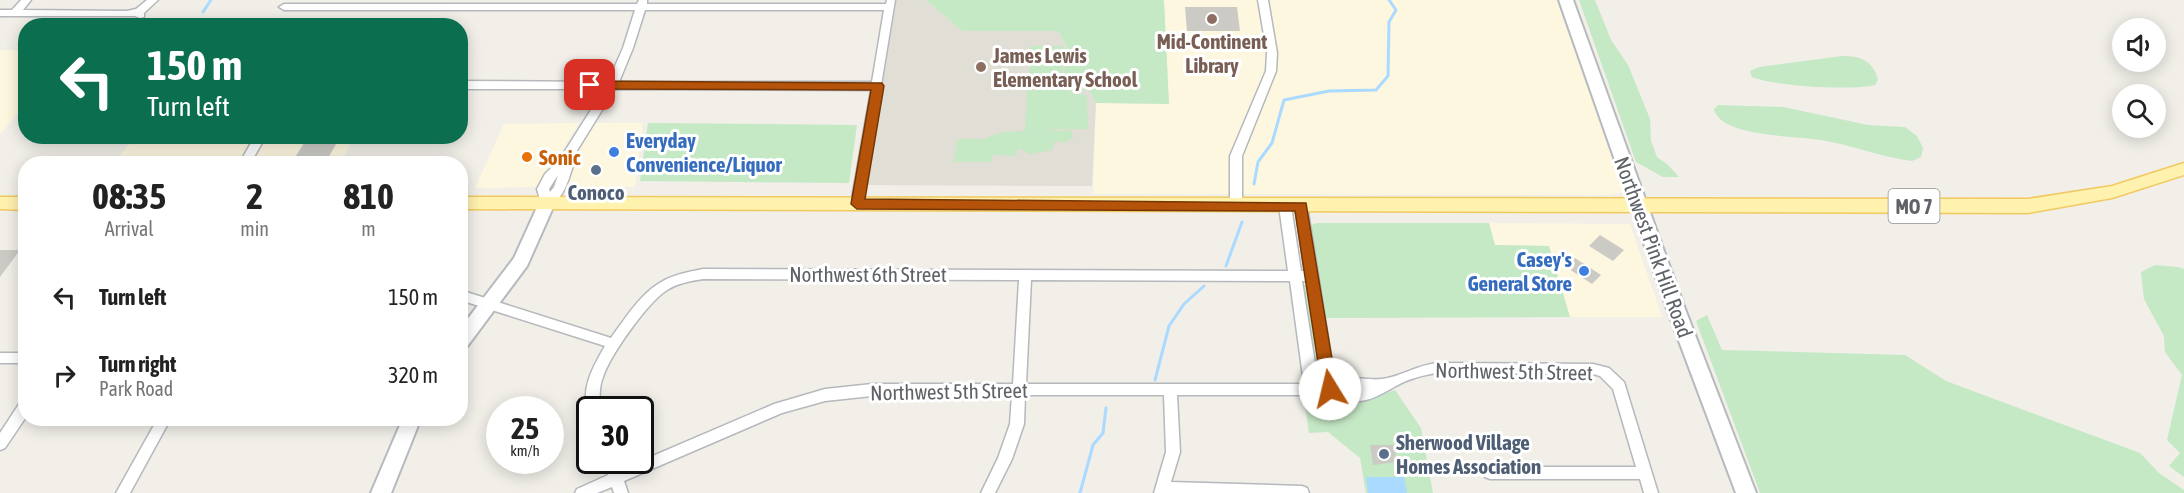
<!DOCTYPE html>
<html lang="en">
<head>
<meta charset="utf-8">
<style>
	body { margin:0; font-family:"Asap Condensed",sans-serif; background:#f6f6f6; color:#222; height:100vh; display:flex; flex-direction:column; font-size:22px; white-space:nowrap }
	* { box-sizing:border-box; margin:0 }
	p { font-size:20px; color:#767676 }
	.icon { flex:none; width:33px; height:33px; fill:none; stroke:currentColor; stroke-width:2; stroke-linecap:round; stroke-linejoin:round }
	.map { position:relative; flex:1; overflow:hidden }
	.details { position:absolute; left:18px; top:156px; width:450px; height:270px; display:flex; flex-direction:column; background:#fff; border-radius:24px; box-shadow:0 3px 15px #0003 }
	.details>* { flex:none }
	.hud { position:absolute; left:18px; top:18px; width:450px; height:126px; border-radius:24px; box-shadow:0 3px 15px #0003; background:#0b6e4f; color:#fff; overflow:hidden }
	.buttons { position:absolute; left:2112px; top:18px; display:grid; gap:12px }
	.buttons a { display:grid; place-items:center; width:54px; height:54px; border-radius:50%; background:#fff; box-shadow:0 3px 15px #0003; font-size:30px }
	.speed { position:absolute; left:486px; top:396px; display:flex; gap:12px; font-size:30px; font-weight:700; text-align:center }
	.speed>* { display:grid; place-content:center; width:78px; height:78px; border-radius:50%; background:#fff; box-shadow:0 3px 15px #0003; line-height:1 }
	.speed small { font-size:15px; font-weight:400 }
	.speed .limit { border:3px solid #111; border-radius:9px; background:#fff; color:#111 }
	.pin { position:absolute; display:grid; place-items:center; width:51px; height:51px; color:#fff; margin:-26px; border-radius:12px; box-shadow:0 3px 9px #0006 }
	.me { position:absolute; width:66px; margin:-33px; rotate:351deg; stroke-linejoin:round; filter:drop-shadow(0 0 4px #0008) }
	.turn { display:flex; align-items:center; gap:21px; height:126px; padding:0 30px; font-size:27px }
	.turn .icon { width:78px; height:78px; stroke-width:2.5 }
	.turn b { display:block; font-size:42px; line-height:51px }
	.eta { display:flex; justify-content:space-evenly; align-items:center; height:102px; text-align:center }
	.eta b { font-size:36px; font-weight:700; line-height:42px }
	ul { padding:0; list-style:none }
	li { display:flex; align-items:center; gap:18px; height:78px; padding:0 30px }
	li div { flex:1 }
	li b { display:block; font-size:22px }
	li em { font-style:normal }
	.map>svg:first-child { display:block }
	.commercial { fill:#fef7e0 }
	.education { fill:#e1ded6 }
	.green { fill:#c5e8c5 }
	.water { fill:#aadaff }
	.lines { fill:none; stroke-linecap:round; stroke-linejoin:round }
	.stream { stroke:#aadaff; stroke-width:3 }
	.building { fill:#cccac5 }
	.street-casing { stroke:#b5b8bc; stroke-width:3 }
	.secondary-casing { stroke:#b6babf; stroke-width:4 }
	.primary-casing { stroke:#f2c960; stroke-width:3 }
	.street { fill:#fff; fill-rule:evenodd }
	.secondary { fill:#fff; fill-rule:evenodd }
	.primary { fill:#fff2af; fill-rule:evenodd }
	.route { fill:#b45309; stroke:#753606; stroke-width:1.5 }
	.education-dot { fill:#8d6e63; stroke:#fff; stroke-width:2 }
	.shop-dot { fill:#3f7fe0; stroke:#fff; stroke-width:2 }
	.food-dot { fill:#e8710a; stroke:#fff; stroke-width:2 }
	.service-dot { fill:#5c6f8a; stroke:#fff; stroke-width:2 }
	.labels { text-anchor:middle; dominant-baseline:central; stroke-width:6; stroke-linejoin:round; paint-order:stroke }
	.shield { fill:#fff; stroke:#8f9295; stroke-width:1.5 }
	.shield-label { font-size:20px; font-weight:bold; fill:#5f6368 }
	.education-label { font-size:21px; font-weight:bold; fill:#785e54; stroke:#fff }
	.shop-label { font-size:21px; font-weight:bold; fill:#366cbe; stroke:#fff; text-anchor:start }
	.food-label { font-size:21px; font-weight:bold; fill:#c56008; stroke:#fff; text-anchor:start }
	.service-label { font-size:21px; font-weight:bold; fill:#4e5e75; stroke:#fff }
	.street-label { font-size:21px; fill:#5f6368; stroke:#fff }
</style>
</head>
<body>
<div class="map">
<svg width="2184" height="493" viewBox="0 0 2184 493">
	<rect width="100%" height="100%" fill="#f1efe8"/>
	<g class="commercial">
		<polygon points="1164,0 1557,0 1623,187 1622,192 1610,195 1093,194 1096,103 1169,104"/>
		<polygon points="0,50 26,50 25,104 0,135"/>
		<polygon points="579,123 540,187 475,188 504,124"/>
		<polygon points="592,123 643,123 635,187 564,186 574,153"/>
		<polygon points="134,137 134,136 254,137 237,163 114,163"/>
		<polygon points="266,137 355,137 340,163 249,164"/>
		<polygon points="1489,223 1630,224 1662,317 1570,317 1549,246 1494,245"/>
	</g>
	<polygon class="education" points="896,0 926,0 962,31 1058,31 1096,103 1092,186 866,185"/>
	<g class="green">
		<polygon points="926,0 1164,0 1169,104 1096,103 1089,90 1066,91 1063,88 1065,64 1076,64 1058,31 962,31"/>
		<polygon points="1579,0 1595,0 1611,40 1628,65 1650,119 1651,141 1657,157 1668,165 1679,177 1663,177 1636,162"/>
		<polygon points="1030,46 1064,46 1061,87 1074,94 1087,95 1088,129 1053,129 1054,131 1071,130 1074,137 1064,143 1055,141 1052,150 1030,154 1019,148 1015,156 992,155 991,162 954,162 957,139 983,139 1002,132 1025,131 1027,90 1043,90 1043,75 1029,75"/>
		<path d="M1842 56C1861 56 1873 61 1878 80L1875 85C1850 91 1775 86 1752 77L1750 71 1759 67Z"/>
		<path d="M1718 105 1783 107 1868 125 1905 127 1917 136 1923 148 1921 157 1912 161C1881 157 1852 145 1821 140 1799 136 1719 137 1714 109Z"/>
		<polygon points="648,123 857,125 849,183 640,181"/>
		<polygon points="1319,223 1489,223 1495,245 1549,246 1570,317 1325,318 1310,229 1313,224"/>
		<polygon points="2155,265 2178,267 2184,269 2184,477 2169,466 2180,453 2167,440 2182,375 2165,352 2164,336 2144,299 2141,272"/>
		<polygon points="1308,284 1323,374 1321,375 1315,374 1302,286"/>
		<polygon points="1707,315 1722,350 1905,355 1946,381 2140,453 2159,473 2184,490 2184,493 1760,493 1696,321"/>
		<polygon points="1395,390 1421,428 1433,493 1366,493 1360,458 1328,432 1309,433 1304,398 1372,398"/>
	</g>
	<polygon class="water" points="1366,477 1404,477 1407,493 1368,493"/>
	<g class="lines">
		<g class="stream">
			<polyline points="203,12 211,0"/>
			<polyline points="1254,184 1258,162 1272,143 1284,100 1329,91 1376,90 1388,76 1389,22 1396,10 1389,0"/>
			<polyline points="1226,266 1242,222"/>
			<polyline points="1155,380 1169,326 1184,304 1204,286"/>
			<polyline points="1080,493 1093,445 1103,433 1106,408"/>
		</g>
	</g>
	<g class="building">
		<polygon points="1185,7 1237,7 1240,31 1187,31"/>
		<polygon points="304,143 336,144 327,160 294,159"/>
		<polygon points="1600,235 1624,250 1613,261 1589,246"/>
		<polygon points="0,250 20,250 0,277"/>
		<polygon points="1575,258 1601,275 1592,284 1566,267"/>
		<polygon points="1370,445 1394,445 1397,462 1373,465"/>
	</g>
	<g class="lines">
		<g class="street-casing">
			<g id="street">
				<polygon points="21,0 31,0 23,10 127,11 136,9 147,0 158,0 144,13 144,17 140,18 135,16 0,16 0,10 12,10"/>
				<path d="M639 0H647V4H886L887 0H895L861 207H853L851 204 871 90 615 89 570 162 573 166C568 181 563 201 547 207L541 203 537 189 545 174 560 159 604 89H460V81L608 82 623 48 635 10H284L279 7 284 4H637ZM645 10H884L872 82H619L633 48ZM558 175 554 187 550 192 549 189Z"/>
				<polygon points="1258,0 1268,0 1277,53 1276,71 1242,156 1242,206 1236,210 1230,206 1230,156 1266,71 1267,53"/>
				<polygon points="255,136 266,136 250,164 239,164"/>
				<path d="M1285 202 1291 206 1301 271H1305L1295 206 1301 202 1307 206 1335 382C1349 374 1367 381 1382 379 1400 377 1417 365 1437 363L1593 364 1609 368 1624 382 1658 493H1644L1640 479H1490L1485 477 1483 473 1485 469 1490 467H1636L1613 389 1600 376 1593 374 1437 373C1423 375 1408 379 1396 386 1374 398 1361 408 1334 395H1177L1180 452 1171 482 1302 486 1307 488 1309 493H1154L1166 452 1164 395H1025L1024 424 1012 459 995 493H981L998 458 1010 424 1012 395 872 396 825 401 782 413 624 481 628 493H614L612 487 597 493H575L577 489 608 475 603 460H617L620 470 774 404 825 389 872 384H1013L1019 280 703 279C691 281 678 283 667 290 648 302 610 355 603 377 599 387 599 399 601 410H590V414C578 392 594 365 605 346L460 300V290L611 338C624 320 639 296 658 284 671 275 688 272 703 269L1288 271 1279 206ZM1031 280 1290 281 1304 384H1026ZM1302 281H1307L1323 383H1318Z"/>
				<rect x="0" y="353" width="26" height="10"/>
				<polygon points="26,400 26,417 5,448 0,450 0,433 21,401"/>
				<polygon points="158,418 171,418 130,493 116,493"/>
			</g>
		</g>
		<g class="secondary-casing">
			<g id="secondary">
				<polygon points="1559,0 1573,0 1685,309 1756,493 1736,493 1667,309"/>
				<polygon points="547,197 553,199 555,203 527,266 466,348 460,350 460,329 514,258 539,203 541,199"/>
				<polygon points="403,418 421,418 391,493 371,493"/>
			</g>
		</g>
		<g class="primary-casing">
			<g id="primary">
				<polygon points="2184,163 2184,175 2112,198 2028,213 460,209 460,197 2028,199 2112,186"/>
				<polygon points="0,197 26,197 26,210 0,209"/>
			</g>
		</g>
		<use href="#street" class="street"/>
		<use href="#secondary" class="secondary"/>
		<use href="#primary" class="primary"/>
	</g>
	<polygon class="route" points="590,81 882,83 884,86 865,199 1306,203 1337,389 1335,394 1330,396 1325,394 1322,389 1295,211 857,209 851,204 871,90 590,89 584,85"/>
	<g class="education-dot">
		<circle cx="1212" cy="19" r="6"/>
		<circle cx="981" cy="67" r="6"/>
	</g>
	<g class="shop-dot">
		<circle cx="614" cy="152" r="6"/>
		<circle cx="1584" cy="271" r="6"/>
	</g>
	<circle class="food-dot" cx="527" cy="157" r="6"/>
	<g class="service-dot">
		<circle cx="596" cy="170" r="6"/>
		<circle cx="1384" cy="454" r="6"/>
	</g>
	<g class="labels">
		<rect class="shield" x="1888.5" y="189" width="51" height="34" rx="4.5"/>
		<g class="shield-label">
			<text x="1914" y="206">MO 7</text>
		</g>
		<g class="education-label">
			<text x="1212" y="41">Mid-Continent<tspan x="1212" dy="24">Library</tspan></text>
			<text x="993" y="55" text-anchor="start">James Lewis<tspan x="993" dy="24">Elementary School</tspan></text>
		</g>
		<g class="shop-label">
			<text x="626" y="140">Everyday<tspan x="626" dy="24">Convenience/Liquor</tspan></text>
			<text x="1572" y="259" text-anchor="end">Casey's<tspan x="1572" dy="24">General Store</tspan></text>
		</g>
		<g class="food-label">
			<text x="539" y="157">Sonic</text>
		</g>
		<g class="service-label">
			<text x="596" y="192">Conoco</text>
			<text x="1396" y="442" text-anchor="start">Sherwood Village<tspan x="1396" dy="24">Homes Association</tspan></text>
		</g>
		<g class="street-label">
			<text transform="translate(1654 247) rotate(70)">Northwest Pink Hill Road</text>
			<text x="868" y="274">Northwest 6th Street</text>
			<text transform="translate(1514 371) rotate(1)">Northwest 5th Street</text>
			<text transform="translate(949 391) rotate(-1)">Northwest 5th Street</text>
		</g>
	</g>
</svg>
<div class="buttons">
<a><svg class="icon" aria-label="sound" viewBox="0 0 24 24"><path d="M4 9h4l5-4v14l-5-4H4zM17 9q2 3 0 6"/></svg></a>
<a><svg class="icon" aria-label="search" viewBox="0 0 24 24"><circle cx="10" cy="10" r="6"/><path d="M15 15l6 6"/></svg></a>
</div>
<div class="speed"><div>25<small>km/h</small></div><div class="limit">30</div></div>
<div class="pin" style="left:590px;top:85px;background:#d93025"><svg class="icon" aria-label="arrive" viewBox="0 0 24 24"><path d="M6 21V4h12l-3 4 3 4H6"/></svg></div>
<svg class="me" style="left:1330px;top:389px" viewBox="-20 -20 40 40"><circle r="19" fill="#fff"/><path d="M0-13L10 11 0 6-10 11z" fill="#b45309"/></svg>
<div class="hud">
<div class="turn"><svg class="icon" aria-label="left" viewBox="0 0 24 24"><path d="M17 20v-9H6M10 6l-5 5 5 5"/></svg><div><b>150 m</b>Turn left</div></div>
</div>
<section class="details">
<div class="eta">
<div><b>08:35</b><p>Arrival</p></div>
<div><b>2</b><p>min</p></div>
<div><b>810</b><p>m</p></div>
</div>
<ul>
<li><svg class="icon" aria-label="left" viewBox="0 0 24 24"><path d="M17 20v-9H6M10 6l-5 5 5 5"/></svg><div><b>Turn left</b></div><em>150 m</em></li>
<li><svg class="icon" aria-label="right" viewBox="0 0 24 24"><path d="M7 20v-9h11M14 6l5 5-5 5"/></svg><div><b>Turn right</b><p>Park Road</p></div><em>320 m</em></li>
</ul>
</section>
</div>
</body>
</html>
